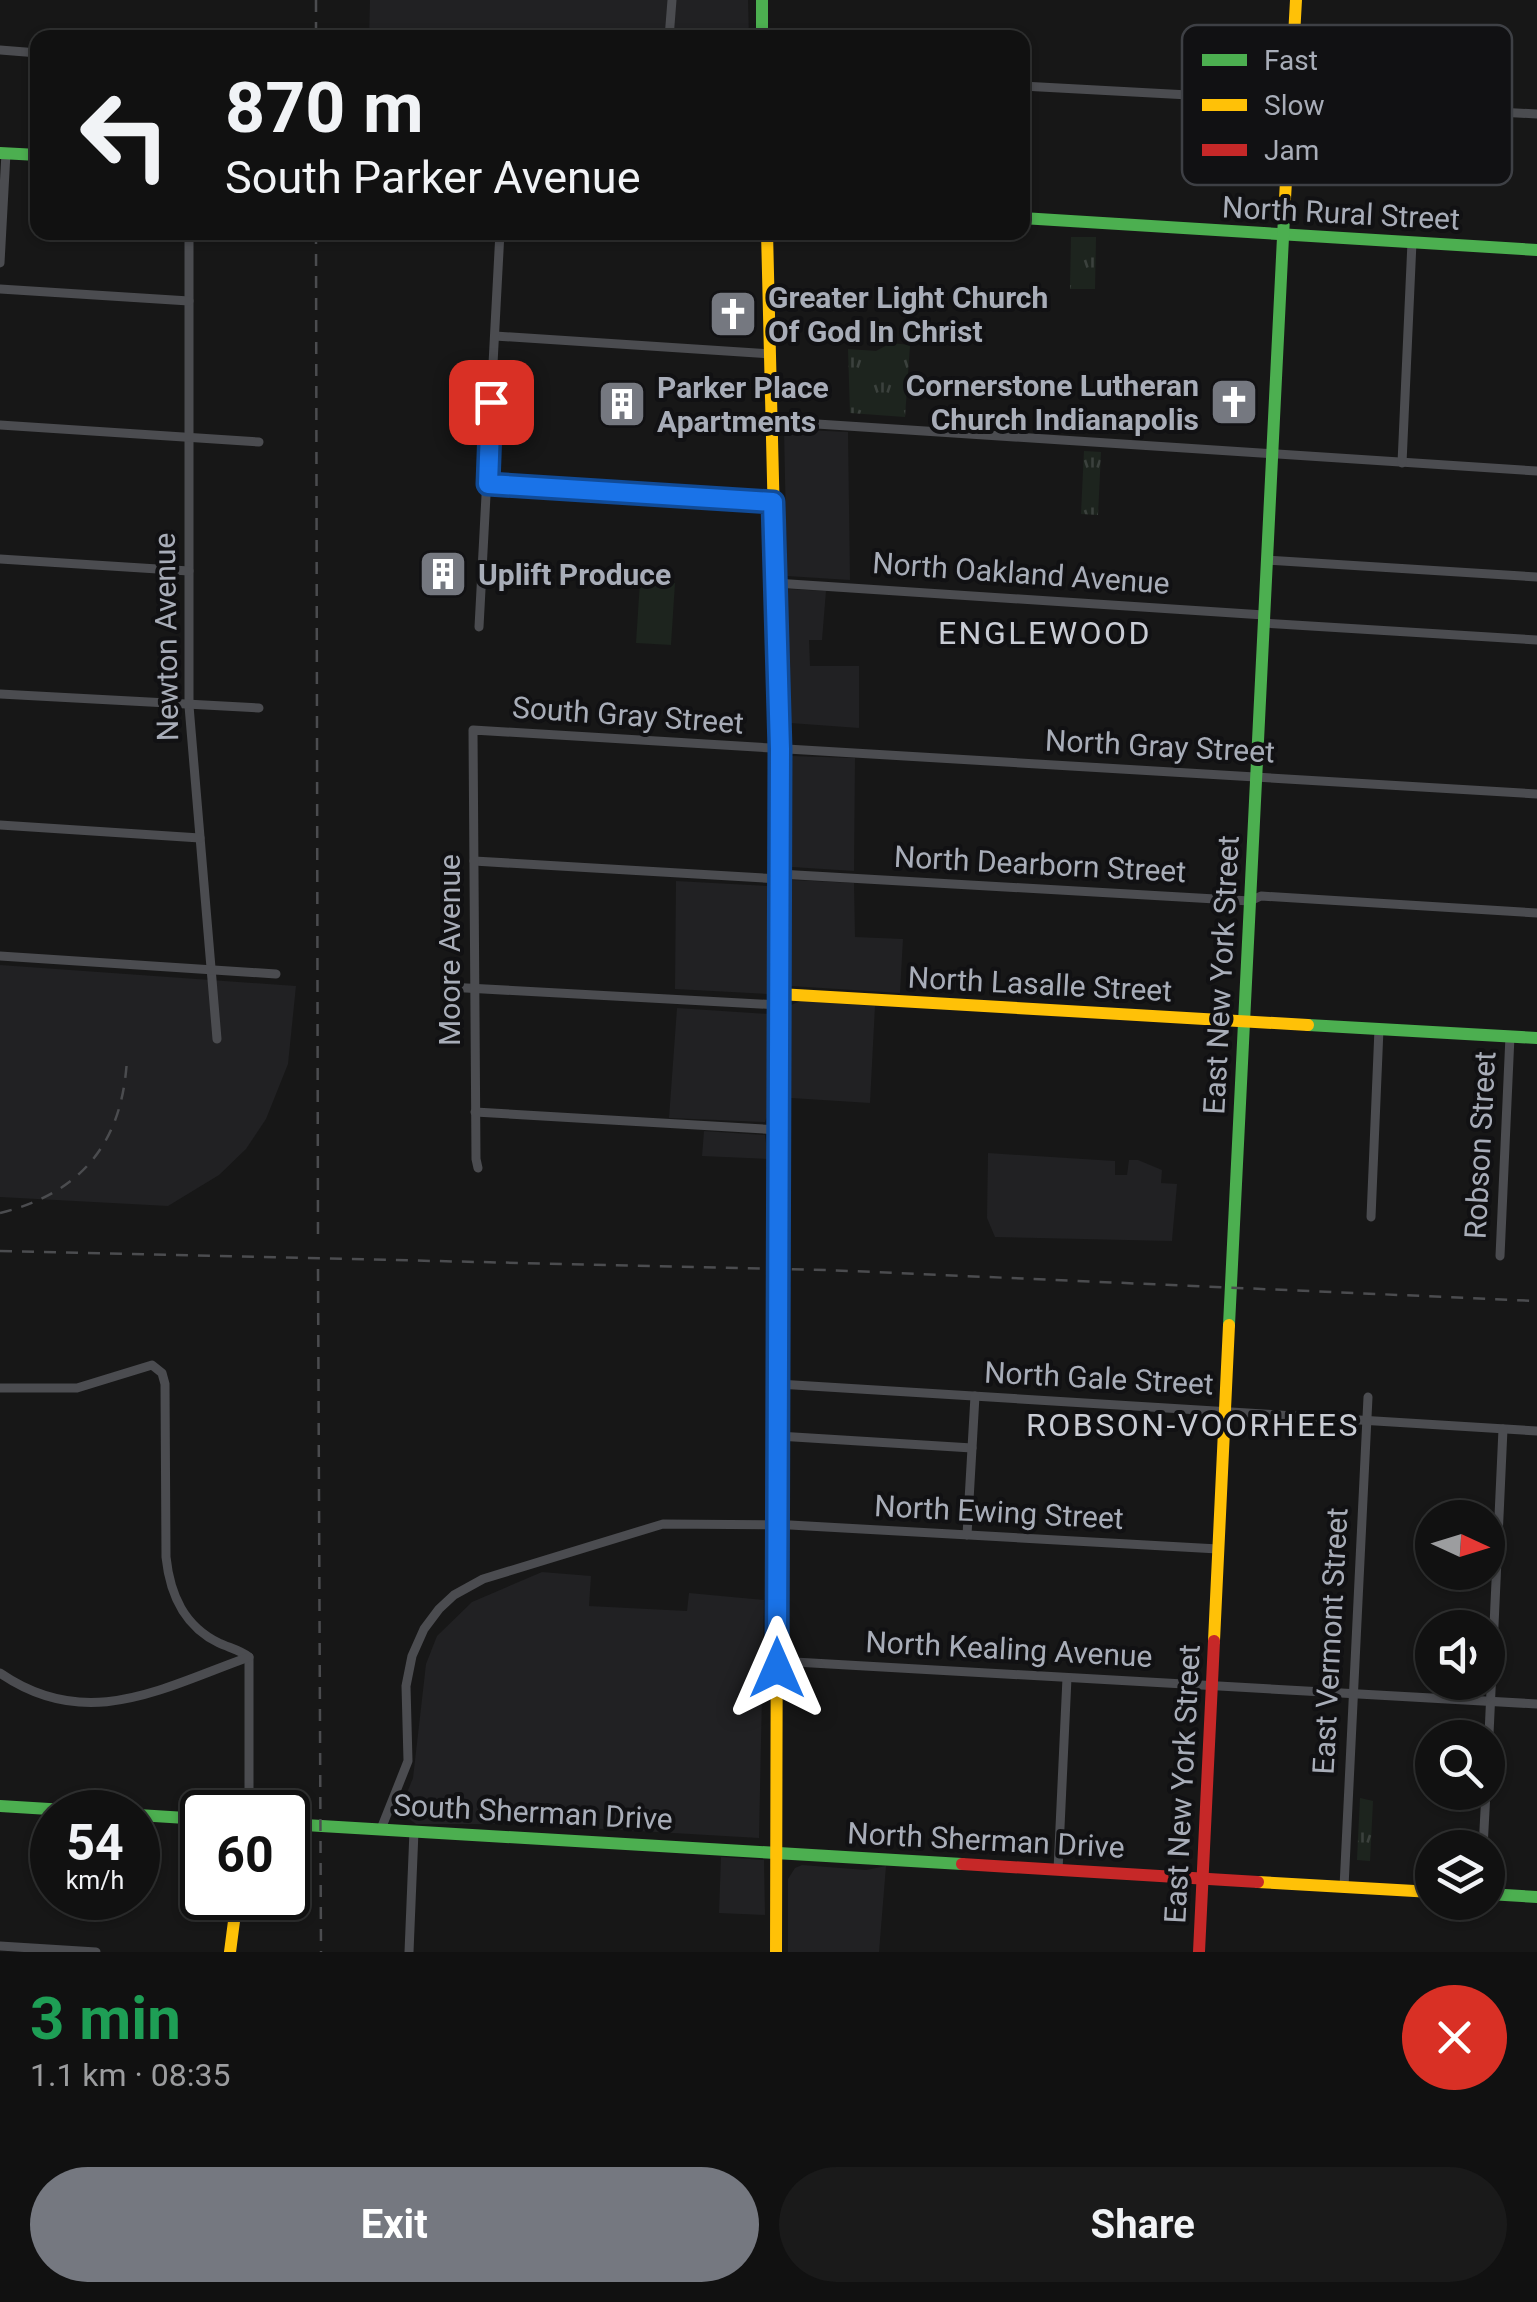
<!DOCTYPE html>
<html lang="en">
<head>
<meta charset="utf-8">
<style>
	body { margin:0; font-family:Roboto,sans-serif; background:#1a1a1a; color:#f1f3f6; height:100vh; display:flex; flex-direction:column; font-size:38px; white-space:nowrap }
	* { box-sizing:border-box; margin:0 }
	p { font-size:32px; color:#9c9d9f }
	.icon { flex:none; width:55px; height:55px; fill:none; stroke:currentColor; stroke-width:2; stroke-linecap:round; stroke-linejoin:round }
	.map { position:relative; height:1952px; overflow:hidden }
	.panel { display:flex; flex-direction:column; background:#111; flex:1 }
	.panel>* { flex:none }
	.hud { position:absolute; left:30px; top:30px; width:1000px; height:210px; border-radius:20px; box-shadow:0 2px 8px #0004,0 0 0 2px #303131; background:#111; color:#f1f3f6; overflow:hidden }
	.needle { width:65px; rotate:94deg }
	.buttons { position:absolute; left:1415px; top:1500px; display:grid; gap:20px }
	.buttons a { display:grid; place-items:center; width:90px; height:90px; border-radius:50%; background:#111; box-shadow:0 2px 8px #0004,0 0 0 2px #303131; font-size:50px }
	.speed { position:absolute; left:30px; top:1790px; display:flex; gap:20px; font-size:50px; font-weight:700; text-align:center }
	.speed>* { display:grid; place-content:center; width:130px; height:130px; border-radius:50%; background:#111; box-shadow:0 2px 8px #0004,0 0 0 2px #303131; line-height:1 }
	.speed small { font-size:25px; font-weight:400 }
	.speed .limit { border:5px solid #111; border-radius:15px; background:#fff; color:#111 }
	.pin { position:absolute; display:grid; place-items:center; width:85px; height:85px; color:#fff; margin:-42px; border-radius:20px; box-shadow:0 5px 15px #0006 }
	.me { position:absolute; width:110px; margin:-55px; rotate:0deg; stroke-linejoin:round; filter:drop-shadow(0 0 8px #0008) }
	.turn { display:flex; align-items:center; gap:35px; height:210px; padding:0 30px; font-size:45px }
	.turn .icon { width:130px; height:130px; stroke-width:2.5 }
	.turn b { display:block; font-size:70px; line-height:85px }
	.round { display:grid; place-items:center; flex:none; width:105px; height:105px; border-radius:52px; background:#1a1a1a }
	.head { display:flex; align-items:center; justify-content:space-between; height:170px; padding:0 30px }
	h1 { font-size:60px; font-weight:700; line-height:75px; color:#1e9e55 }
	.button { display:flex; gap:20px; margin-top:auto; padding:20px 30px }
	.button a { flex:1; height:115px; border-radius:60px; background:#757880; color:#fff; font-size:40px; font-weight:700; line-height:115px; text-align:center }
	.button a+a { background:#1a1a1a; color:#f1f3f6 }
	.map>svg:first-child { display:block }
	.built { fill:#212123 }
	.green { fill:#1d241e }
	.park { fill:url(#park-tufts) }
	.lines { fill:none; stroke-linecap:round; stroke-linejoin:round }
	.street { stroke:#4b4c50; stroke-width:9 }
	.fast { stroke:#4caf50; stroke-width:12 }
	.slow { stroke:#ffc107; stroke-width:12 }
	.jam { stroke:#c62828; stroke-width:12 }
	.rail { stroke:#4b4c4f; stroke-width:2.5; stroke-dasharray:12 10; stroke-linecap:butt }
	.route-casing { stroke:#114b97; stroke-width:25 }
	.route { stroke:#1a73e8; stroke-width:18 }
	.labels { text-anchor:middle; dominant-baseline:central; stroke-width:8; stroke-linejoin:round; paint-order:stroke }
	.street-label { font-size:30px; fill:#a8adb8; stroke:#111113 }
	.poi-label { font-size:30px; font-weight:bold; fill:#a8adb8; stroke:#111113; text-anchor:start }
	.neighbourhood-label { font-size:32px; letter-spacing:2.5px; fill:#c9ccd4; stroke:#111113 }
	.key { fill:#111113; stroke:#3e4045; stroke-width:2.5 }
	.key-label { font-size:28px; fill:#a8adb8 }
</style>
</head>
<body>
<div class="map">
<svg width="1537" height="1952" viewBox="0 0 1537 1952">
	<defs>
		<pattern id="park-tufts" width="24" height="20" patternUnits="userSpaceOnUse" patternTransform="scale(2.5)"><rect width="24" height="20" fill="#1d241e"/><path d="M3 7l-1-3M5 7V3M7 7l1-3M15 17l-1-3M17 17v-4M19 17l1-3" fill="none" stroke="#3b413d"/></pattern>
	</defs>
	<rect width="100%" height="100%" fill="#171717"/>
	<g class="built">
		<polygon points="370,0 748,0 749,37 369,38"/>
		<polygon points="784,429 848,432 850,580 787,576"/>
		<polygon points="787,589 826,591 822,640 809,640 810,666 859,666 859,728 790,723"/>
		<polygon points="791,756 855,758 854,871 792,867"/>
		<polygon points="792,880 854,883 855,937 903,939 900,993 791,986"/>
		<polygon points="676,881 768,886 768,994 675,989"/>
		<polygon points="0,965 296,986 288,1064 266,1119 246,1149 219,1175 168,1206 0,1197"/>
		<polygon points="801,1001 875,1006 870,1103 791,1098 791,1005"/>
		<polygon points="677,1008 768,1014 768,1114 765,1122 669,1118"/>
		<polygon points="704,1131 765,1135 768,1159 702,1156"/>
		<polygon points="988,1153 1115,1161 1115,1175 1127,1175 1129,1160 1138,1160 1162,1170 1161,1183 1177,1184 1172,1241 995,1237 987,1218"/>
		<polygon points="542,1572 591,1576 589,1606 687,1611 689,1593 764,1600 759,1838 518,1824 416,1824 404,1815 404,1800 413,1778 426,1664 437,1636 472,1602"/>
		<polygon points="721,1857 764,1860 765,1915 719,1913"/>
		<polygon points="802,1865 866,1870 886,1866 879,1952 788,1952 788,1879 795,1868"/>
	</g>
	<polygon class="green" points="640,581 675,583 671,645 636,643"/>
	<g class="park">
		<polygon points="1071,237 1096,237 1095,289 1070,289"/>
		<polygon points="891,343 910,345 905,417 850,413 848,349 876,351"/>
		<polygon points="1084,451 1101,452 1098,515 1081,514"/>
		<polygon points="1360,1798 1373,1801 1370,1861 1357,1860"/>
	</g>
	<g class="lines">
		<g class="street">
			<polyline points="669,38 672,0"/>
			<polyline points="0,50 38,53"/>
			<polyline points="1022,86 1537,114"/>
			<polyline points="189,232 189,706 217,1039"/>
			<polyline points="0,263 6,153"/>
			<polyline points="0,289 189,301"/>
			<polyline points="495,336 770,354"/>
			<polyline points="771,421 1537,471"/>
			<polyline points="0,425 259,442"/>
			<polyline points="1402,463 1412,242"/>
			<polyline points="488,484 773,502"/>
			<polyline points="0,559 189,571"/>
			<polyline points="1266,560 1537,577"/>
			<polyline points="775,583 1264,615"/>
			<polyline points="1263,623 1537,640"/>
			<polyline points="479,627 500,232"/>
			<polyline points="0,694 259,708"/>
			<polyline points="0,825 200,838"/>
			<polyline points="474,861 779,879"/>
			<polyline points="779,874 1250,901 1261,896 1537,913"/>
			<polyline points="0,956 276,974"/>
			<polyline points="448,987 779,1005"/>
			<polyline points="475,1112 779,1130"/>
			<polyline points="478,1168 476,1159 473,730 1537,794"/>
			<polyline points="1371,1217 1379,1029"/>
			<polyline points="1500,1256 1510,1036"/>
			<polyline points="778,1384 1537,1431"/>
			<path d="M0 1388H77L152 1365 162 1373 165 1384 166 1557C170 1595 184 1626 219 1643 230 1648 240 1650 249 1657V1812"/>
			<polyline points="778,1436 972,1448"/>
			<polyline points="967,1535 975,1396"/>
			<polyline points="777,1661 1537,1704"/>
			<path d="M0 1673C87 1733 162 1688 249 1657"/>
			<polyline points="1488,1756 1503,1429"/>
			<polyline points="381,1829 408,1761 406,1686 412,1656 424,1629 439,1609 454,1595 483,1579 663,1524 790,1525 1218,1549"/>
			<polyline points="1483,1848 1486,1792"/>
			<polyline points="1058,1870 1067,1678"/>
			<polyline points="1344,1887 1368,1397"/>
			<polyline points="0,1946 96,1952"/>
			<polyline points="409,1952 414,1831"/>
		</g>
		<g class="fast">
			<polyline points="762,0 762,38"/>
			<polyline points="0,153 38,155"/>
			<polyline points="1022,218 1537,250"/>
			<polyline points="1308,1025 1537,1038"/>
			<polyline points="1229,1325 1284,217"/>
			<polyline points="777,1555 779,727"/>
			<polyline points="0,1806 98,1812"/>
			<polyline points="138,1815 202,1819"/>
			<polyline points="288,1824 962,1864"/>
			<polyline points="1488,1894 1537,1897"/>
		</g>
		<g class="slow">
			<polyline points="1284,217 1296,0"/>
			<polyline points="767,232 779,727"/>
			<polyline points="779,994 1308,1025"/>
			<polyline points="1214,1641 1229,1325"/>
			<polyline points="1258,1882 1432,1892"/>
			<polyline points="230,1952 237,1898"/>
			<polyline points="776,1952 777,1555"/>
		</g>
		<g class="jam">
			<polyline points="962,1864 1258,1882"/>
			<polyline points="1199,1952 1214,1641"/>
		</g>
		<g class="rail">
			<polyline points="316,0 316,38"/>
			<polyline points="316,232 318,1241"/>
			<path d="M0 1213C82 1193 123 1142 127 1058"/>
			<polyline points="0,1251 827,1270 1537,1301"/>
			<polyline points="318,1269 321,1952"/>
		</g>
	</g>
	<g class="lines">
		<g class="route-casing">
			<polyline id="route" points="491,402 488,484 773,502 780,749 777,1668"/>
		</g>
		<use href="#route" class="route"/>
	</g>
	<defs>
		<g id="church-square" transform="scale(2.5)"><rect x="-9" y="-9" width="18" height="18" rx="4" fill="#757880" stroke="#111113"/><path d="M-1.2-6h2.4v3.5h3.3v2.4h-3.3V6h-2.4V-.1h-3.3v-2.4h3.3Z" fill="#fff"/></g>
		<g id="building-square" transform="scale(2.5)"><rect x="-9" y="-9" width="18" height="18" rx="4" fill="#757880" stroke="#111113"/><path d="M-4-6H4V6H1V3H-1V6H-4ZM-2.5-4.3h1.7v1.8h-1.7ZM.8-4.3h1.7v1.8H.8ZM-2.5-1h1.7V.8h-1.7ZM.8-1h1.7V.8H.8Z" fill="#fff"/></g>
	</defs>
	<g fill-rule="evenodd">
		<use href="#church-square" x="733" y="314"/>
		<use href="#church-square" x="1234" y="402"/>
		<use href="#building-square" x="622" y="404"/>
		<use href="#building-square" x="443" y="574"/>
	</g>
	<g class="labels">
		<g class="street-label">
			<text transform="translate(1341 213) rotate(3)">North Rural Street</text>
			<text transform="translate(1021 573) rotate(4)">North Oakland Avenue</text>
			<text transform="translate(166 637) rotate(-91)">Newton Avenue</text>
			<text transform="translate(628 715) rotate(4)">South Gray Street</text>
			<text transform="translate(1160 746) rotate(3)">North Gray Street</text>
			<text transform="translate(1040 864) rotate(3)">North Dearborn Street</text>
			<text transform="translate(449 950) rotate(-90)">Moore Avenue</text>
			<text transform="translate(1221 975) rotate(-87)">East New York Street</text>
			<text transform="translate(1040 984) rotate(3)">North Lasalle Street</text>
			<text transform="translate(1480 1145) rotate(-87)">Robson Street</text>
			<text transform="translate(1099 1378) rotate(3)">North Gale Street</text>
			<text transform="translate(999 1512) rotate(3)">North Ewing Street</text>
			<text transform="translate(1330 1641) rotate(-87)">East Vermont Street</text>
			<text transform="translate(1009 1649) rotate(3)">North Kealing Avenue</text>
			<text transform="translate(1182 1784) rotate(-87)">East New York Street</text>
			<text transform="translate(533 1812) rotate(3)">South Sherman Drive</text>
			<text transform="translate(986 1840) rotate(3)">North Sherman Drive</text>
		</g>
		<g class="poi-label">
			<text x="768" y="297">Greater Light Church<tspan x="768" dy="34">Of God In Christ</tspan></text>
			<text x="1199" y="385" text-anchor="end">Cornerstone Lutheran<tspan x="1199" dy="34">Church Indianapolis</tspan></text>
			<text x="657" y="387">Parker Place<tspan x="657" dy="34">Apartments</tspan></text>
			<text x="478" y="574">Uplift Produce</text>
		</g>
		<g class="neighbourhood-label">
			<text x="1045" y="633">ENGLEWOOD</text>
			<text x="1193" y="1425">ROBSON-VOORHEES</text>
		</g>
	</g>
	<rect x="1182" y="25" width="330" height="160" rx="15" class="key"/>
	<rect x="1202" y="54" width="45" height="12" fill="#4caf50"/>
	<rect x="1202" y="99" width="45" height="12" fill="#ffc107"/>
	<rect x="1202" y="144" width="45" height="12" fill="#c62828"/>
	<g class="key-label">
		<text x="1264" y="70">Fast</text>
		<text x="1264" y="115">Slow</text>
		<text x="1264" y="160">Jam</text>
	</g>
</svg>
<div class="buttons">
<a><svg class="needle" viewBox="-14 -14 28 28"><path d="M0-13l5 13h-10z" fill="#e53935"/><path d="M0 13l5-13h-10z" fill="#9c9d9f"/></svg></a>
<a><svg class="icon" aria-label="sound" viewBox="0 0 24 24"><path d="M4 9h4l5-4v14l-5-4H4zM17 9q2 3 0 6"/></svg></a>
<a><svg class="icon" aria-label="search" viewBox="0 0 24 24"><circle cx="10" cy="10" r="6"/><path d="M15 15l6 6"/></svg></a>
<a><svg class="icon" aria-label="layers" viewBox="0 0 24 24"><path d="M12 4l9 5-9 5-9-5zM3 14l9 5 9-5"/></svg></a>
</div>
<div class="speed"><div>54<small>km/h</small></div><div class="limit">60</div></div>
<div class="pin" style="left:491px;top:402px;background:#d93025"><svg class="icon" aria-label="arrive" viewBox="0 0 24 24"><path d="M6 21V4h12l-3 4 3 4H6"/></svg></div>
<svg class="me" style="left:777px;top:1668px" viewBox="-20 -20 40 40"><path d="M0-17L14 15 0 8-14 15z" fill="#1a73e8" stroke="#fff" stroke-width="4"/></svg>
<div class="hud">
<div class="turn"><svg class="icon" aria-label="left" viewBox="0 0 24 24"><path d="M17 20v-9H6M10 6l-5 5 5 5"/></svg><div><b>870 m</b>South Parker Avenue</div></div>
</div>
</div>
<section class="panel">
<div class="head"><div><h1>3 min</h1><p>1.1 km · 08:35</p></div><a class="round" style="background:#d93025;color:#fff"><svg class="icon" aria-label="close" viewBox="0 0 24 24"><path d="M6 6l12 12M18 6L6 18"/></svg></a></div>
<div class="button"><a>Exit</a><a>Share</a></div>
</section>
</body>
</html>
